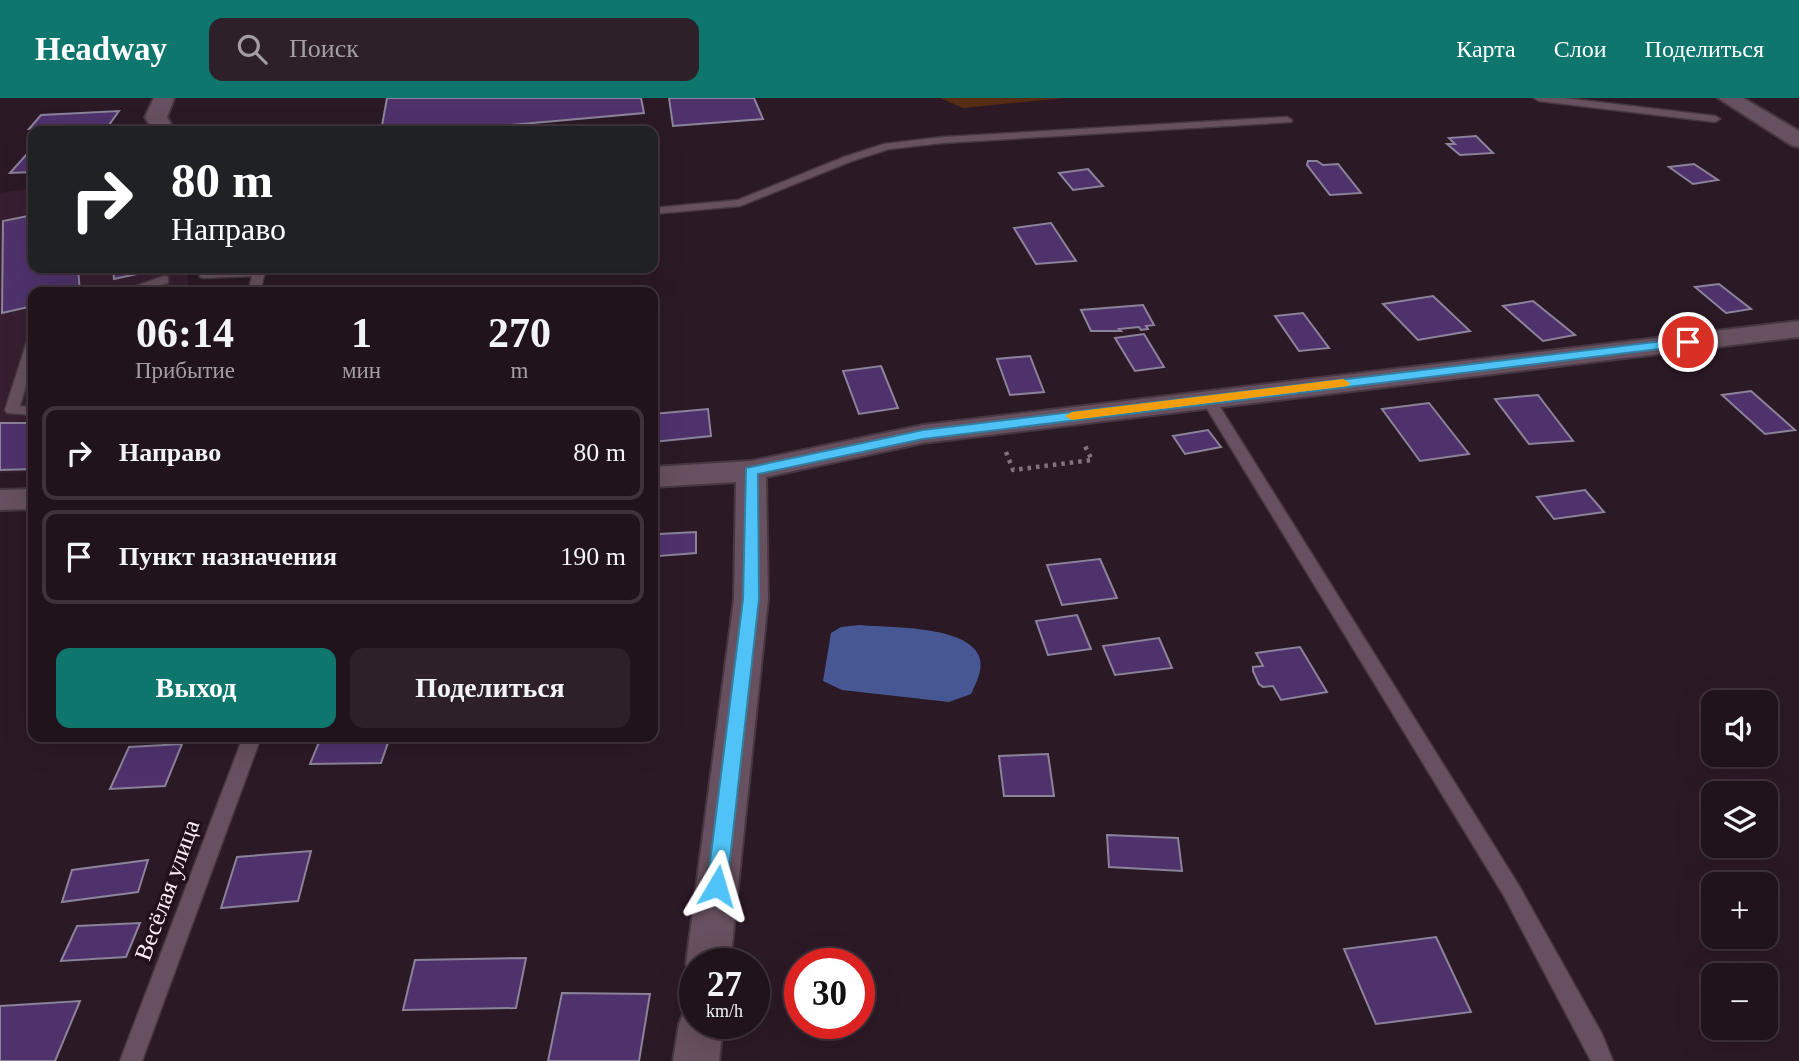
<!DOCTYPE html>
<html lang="ru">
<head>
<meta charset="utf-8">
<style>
	body { margin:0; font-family:"Times New Roman",serif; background:#2d2029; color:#f1f3f6; height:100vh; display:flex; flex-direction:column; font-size:26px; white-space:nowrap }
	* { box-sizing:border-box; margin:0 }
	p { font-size:23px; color:#a29ea3 }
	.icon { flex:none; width:38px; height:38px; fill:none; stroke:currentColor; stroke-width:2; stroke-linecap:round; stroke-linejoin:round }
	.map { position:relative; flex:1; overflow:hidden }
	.sheet { position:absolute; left:28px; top:189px; width:630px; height:455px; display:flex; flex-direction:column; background:#21131c; border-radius:14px; box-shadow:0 7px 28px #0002,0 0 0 2px #3e323b }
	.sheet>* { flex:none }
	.top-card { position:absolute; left:28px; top:28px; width:630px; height:147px; border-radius:14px; box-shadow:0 7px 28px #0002,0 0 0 2px #3e323b; background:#202124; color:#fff; overflow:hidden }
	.fabs { position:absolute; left:1701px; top:592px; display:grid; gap:14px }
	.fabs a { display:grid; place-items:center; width:77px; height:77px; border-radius:14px; background:#21131c; box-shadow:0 7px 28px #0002,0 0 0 2px #3e323b; font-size:35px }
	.speed { position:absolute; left:679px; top:850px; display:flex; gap:14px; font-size:35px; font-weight:700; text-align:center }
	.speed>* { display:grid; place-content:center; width:91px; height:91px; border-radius:50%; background:#21131c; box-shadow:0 7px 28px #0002,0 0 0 2px #3e323b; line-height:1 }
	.speed small { font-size:18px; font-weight:400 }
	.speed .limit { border:10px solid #d22; background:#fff; color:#111 }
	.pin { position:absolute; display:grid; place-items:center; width:60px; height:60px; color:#fff; margin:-30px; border:4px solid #fff; border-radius:50%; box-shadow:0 2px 7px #0007 }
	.me { position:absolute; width:77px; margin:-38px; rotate:7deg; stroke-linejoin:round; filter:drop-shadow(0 0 5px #0008) }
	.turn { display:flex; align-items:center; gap:24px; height:147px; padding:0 28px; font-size:32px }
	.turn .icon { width:91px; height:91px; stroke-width:2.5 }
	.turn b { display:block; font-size:49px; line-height:60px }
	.eta { display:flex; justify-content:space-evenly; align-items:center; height:119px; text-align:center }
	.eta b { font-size:42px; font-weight:700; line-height:49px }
	.cta { display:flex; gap:14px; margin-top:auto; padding:14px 28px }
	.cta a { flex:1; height:80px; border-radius:14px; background:#0f766e; color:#fff; font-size:28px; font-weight:700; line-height:80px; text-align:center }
	.cta a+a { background:#2d2029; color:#f1f3f6 }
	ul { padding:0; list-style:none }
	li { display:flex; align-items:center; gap:21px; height:94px; margin:0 14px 10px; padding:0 14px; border:4px solid #3e323b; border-radius:14px }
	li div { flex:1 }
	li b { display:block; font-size:26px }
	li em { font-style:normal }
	header { display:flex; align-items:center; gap:42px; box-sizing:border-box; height:98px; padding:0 35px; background:#0f766e; color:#fff }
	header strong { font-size:33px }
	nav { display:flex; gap:38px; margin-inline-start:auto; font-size:24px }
	.search { width:490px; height:63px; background:#2d2029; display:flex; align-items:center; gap:18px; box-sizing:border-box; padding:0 24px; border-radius:14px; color:#a29ea3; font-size:26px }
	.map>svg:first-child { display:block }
	.built { fill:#381f30 }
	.green { fill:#562c13 }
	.water { fill:#465793 }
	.building { fill:#4f326c; stroke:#8c829a; stroke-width:2 }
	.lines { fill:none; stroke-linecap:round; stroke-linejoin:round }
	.service-casing { stroke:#463742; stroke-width:3 }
	.minor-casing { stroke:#463742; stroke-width:4 }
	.path { stroke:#84737f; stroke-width:4.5; stroke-dasharray:3.5 5; stroke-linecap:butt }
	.service { fill:#67505f; fill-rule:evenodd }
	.minor { fill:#67505f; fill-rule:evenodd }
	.route { fill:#4fc3f7; stroke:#337fa1; stroke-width:2 }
	.slow { fill:#f59e0b }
	.labels { text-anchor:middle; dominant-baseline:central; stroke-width:7; stroke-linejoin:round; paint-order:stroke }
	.near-street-label { font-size:24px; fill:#fceef7; stroke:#22101c }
</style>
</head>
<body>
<header>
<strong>Headway</strong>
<div class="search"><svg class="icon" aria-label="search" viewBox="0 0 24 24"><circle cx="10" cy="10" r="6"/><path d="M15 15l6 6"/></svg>Поиск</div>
<nav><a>Карта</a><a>Слои</a><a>Поделиться</a></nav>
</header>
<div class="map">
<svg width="1799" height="963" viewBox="0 0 1799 963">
	<rect width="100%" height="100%" fill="#2c1926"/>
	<polygon class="built" points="33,90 33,170 186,170 190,194 33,194 33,374 0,375 0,95"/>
	<polygon class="green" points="940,0 1065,0 963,10"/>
	<path class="water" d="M860 527C889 530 966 527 979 558 984 571 976 585 971 596L949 604 842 592 823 583 831 535 841 529Z"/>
	<g class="building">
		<polygon points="387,0 641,0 644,15 443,33 381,33"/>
		<polygon points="669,0 754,0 763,21 673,28"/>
		<polygon points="119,13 109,27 29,31 41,17"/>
		<polygon points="1476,38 1493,55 1460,57 1447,46 1455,46 1449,40"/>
		<polygon points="26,57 33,57 33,74 10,75"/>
		<polygon points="1308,63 1317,63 1323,67 1338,66 1361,95 1330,97 1307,67"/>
		<polygon points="1694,66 1718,82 1693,86 1669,69"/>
		<polygon points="1088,71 1103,88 1073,92 1059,75"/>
		<polygon points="33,117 33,170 78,170 80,194 33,194 33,208 2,215 3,123"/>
		<polygon points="1051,125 1076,163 1036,166 1014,130"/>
		<polygon points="113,170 165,170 114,181"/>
		<polygon points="1719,186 1751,211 1726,215 1695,189"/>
		<polygon points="1433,198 1470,233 1418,242 1383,206"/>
		<polygon points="1533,203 1575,237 1543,243 1503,208"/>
		<polygon points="1143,207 1154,227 1146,228 1148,231 1141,232 1139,229 1119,231 1121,233 1091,233 1081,212"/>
		<polygon points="1303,215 1329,250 1299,253 1275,218"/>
		<polygon points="1144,236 1164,269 1135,273 1115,240"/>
		<polygon points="1030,258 1044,294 1010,297 997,261"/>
		<polygon points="881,268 898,310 859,316 843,273"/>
		<polygon points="1751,293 1795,332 1765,336 1722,297"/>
		<polygon points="1538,297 1573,343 1529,346 1495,301"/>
		<polygon points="1429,305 1469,356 1420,363 1382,311"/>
		<polygon points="708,311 711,338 653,344 653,316"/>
		<polygon points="0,325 33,325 33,371 0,372"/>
		<polygon points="1208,332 1221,349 1185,356 1173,338"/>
		<polygon points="1585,392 1604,414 1554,421 1537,399"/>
		<polygon points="696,434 696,455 659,458 659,436"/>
		<polygon points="1100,461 1117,500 1062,507 1047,467"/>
		<polygon points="1077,517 1091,551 1048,557 1036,523"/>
		<polygon points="1159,540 1172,570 1115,577 1103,548"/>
		<polygon points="1300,549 1327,594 1281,602 1273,588 1263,589 1259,586 1253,573 1253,569 1263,568 1256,555"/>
		<polygon points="321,639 390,639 381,665 310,666"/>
		<polygon points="182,646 165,688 110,691 129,649"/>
		<polygon points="1048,656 1054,698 1004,698 999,658"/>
		<polygon points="1107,737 1178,740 1182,773 1109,769"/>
		<polygon points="311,753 298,803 221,810 237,759"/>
		<polygon points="148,762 138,794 62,804 72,772"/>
		<polygon points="140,825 126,859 61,863 77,828"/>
		<polygon points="1436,839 1471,914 1376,926 1344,851"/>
		<polygon points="526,860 516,910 403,912 415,862"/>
		<polygon points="562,895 650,896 639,963 548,963"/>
		<polygon points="80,903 55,963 0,963 0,908"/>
	</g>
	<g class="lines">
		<g class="service-casing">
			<g id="service">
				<polygon points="1534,0 1564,0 1715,18 1720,21 1715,24 1539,3"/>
				<polygon points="1287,19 1292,22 1291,24 943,45 889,51 852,63 740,108 653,116 653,110 738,102 844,59 884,46 943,39"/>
				<polygon points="197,170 209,170 209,172 266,170 260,194 248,194 252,178 204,180 200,179"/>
				<polygon points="164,178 168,179 168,185 137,194 119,194"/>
				<polygon points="33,239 33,264 20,308 33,309 33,317 7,315 5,312 27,243"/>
				<polygon points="1208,297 1215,301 1518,786 1602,936 1613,963 1591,963 1504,798 1201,301"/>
				<polygon points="243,639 261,639 142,963 120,963"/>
			</g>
		</g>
		<g class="minor-casing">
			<g id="minor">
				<polygon points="154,0 174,0 167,19 175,33 153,33 145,19"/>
				<polygon points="1718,0 1743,0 1799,33 1799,49 1791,47"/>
				<polygon points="1799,223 1799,239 923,345 766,379 768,501 730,866 695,866 695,881 693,880 686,866 734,501 736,384 653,389 653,369 751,363 923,327"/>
				<polygon points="33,391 33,411 0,412 0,392"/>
				<polygon points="695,907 695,926 723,926 719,963 673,963 679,926 685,911"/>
			</g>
		</g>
		<polyline class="path" points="1006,354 1013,372 1092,362 1084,346"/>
		<use href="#service" class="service"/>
		<use href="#minor" class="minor"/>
	</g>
	<polygon class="route" points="1688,240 1694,244 1692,247 923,341 758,376 759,501 727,788 724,794 717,797 710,794 707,788 743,501 746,370 923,332"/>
	<polygon class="slow" points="1343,281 1350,285 1348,288 1072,322 1065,318 1072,314"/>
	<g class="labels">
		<g class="near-street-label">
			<text transform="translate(167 792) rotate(-70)">Весёлая улица</text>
		</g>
	</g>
</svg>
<div class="fabs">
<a><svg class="icon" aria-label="sound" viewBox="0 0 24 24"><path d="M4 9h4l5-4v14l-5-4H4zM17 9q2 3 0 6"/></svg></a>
<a><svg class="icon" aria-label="layers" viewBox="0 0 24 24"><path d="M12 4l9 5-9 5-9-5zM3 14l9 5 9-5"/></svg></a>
<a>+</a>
<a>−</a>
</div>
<div class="speed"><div>27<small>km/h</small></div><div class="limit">30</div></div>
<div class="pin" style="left:1688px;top:244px;background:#d93025"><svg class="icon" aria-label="arrive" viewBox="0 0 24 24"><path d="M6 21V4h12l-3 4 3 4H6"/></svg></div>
<svg class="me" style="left:717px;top:788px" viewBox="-20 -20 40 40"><path d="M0-17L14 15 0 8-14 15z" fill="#4fc3f7" stroke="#fff" stroke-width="4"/></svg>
<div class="top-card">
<div class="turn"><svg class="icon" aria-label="right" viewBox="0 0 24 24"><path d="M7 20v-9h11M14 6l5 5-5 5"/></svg><div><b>80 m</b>Направо</div></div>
</div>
<section class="sheet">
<div class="eta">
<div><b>06:14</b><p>Прибытие</p></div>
<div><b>1</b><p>мин</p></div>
<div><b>270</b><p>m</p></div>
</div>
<ul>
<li><svg class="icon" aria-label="right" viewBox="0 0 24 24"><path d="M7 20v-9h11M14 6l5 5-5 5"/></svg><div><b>Направо</b></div><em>80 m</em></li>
<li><svg class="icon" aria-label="arrive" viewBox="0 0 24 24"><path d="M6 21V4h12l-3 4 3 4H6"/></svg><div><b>Пункт назначения</b></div><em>190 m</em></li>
</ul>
<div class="cta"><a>Выход</a><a>Поделиться</a></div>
</section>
</div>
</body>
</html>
